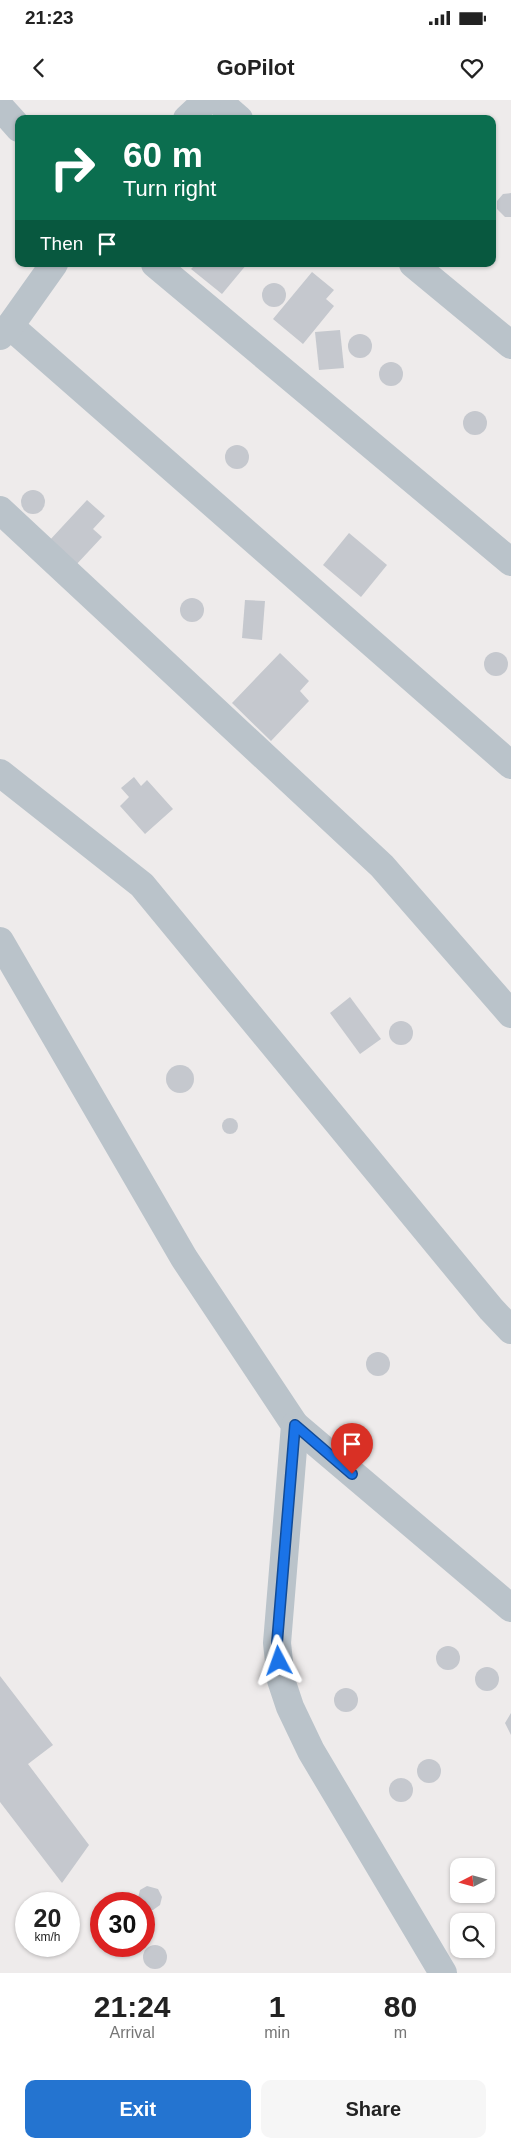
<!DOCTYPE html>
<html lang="en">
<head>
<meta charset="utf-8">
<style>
	body { margin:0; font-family:Arial,sans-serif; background:#f6f6f6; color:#222; height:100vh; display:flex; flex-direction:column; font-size:19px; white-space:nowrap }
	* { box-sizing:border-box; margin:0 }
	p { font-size:16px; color:#767676 }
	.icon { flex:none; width:28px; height:28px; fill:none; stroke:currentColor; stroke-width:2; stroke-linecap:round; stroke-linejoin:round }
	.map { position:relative; height:1873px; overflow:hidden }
	.panel { display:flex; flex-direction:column; background:#fff; flex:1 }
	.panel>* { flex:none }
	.hud { position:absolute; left:15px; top:15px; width:481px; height:152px; border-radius:10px; box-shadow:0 1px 4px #0004; background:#0b6e4f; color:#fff; overflow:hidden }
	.needle { width:32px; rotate:264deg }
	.tools { position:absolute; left:450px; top:1758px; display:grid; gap:10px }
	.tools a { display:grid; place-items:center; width:45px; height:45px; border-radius:10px; background:#fff; box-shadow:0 1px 4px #0004; font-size:25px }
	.speed { position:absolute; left:15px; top:1792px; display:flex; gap:10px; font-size:25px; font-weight:700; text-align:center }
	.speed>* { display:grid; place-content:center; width:65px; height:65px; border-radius:50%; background:#fff; box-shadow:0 1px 4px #0004; line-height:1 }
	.speed small { font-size:12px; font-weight:400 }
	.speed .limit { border:8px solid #d22; background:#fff; color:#111 }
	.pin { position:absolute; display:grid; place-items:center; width:42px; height:42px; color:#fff; margin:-51px -21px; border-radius:50% 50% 50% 0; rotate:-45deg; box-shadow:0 0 5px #0007 }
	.pin .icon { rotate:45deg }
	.me { position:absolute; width:55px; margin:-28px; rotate:356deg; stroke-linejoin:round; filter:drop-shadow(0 0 4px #0008) }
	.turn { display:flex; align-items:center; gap:18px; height:105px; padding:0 25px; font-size:22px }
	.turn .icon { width:65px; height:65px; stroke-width:2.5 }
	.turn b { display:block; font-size:35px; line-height:42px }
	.then { display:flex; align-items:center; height:48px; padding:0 25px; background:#0003; gap:10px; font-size:19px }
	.eta { display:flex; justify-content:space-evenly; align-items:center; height:85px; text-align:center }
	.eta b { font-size:30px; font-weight:800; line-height:35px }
	.cta { display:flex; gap:10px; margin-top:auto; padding:10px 25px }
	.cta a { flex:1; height:58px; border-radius:10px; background:#2474d0; color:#fff; font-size:20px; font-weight:800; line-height:58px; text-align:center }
	.cta a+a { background:#f6f6f6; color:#222 }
	.status { display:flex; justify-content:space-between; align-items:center; height:35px; padding:0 25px; background:#fff; direction:ltr }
	.status svg { height:14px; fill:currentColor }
	header { display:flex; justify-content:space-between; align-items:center; height:65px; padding:0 25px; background:#fff; font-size:22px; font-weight:800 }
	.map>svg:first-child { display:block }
	.building { fill:#c5c8ce }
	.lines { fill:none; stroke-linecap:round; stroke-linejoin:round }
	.minor { stroke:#bac3ca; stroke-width:28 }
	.route-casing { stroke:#114b97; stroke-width:12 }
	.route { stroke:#1a73e8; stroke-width:9 }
</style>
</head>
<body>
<div class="status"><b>21:23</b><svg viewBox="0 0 49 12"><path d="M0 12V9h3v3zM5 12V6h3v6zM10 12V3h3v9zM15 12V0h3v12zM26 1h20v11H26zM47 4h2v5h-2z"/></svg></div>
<header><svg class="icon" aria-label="back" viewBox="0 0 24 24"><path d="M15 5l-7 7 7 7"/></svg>GoPilot<svg class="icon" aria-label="heart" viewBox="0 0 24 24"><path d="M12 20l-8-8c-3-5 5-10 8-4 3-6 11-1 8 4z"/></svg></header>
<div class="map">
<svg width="511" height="1873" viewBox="0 0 511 1873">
	<rect width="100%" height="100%" fill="#eeebeb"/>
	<g class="building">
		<polygon points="511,93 511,117 505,117 497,109 497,101 503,94"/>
		<polygon points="196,164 247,164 222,194 191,169"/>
		<polygon points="312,172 334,190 326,199 334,206 303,244 273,219"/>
		<circle cx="274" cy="195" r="12"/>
		<polygon points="340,230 344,268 319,270 315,232"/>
		<circle cx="360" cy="246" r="12"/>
		<circle cx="391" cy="274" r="12"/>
		<circle cx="475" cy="323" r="12"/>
		<circle cx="237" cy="357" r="12"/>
		<circle cx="33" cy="402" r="12"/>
		<polygon points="87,400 105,416 93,429 102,437 75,466 49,441"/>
		<polygon points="349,433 387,465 361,497 323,465"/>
		<circle cx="192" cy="510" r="12"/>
		<polygon points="245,500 265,501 262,540 242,538"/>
		<circle cx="496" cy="564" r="12"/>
		<polygon points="280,553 309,581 300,591 309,601 271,641 232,603"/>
		<polygon points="134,677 141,686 147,680 173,709 145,734 120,706 129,697 121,688"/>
		<polygon points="350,897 381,939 360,954 330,913"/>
		<circle cx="401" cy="933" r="12"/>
		<circle cx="180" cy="979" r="14"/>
		<circle cx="230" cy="1026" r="8"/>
		<circle cx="378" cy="1264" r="12"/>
		<circle cx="448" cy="1558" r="12"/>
		<circle cx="487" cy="1579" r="12"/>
		<polygon points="0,1576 53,1645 28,1664 89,1745 62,1783 0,1702"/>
		<circle cx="346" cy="1600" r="12"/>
		<polygon points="511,1613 511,1635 505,1623"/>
		<circle cx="429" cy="1671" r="12"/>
		<circle cx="401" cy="1690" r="12"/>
		<polygon points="147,1786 158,1789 162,1797 160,1805 153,1810 145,1810 144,1804 137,1802 140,1790"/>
		<circle cx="155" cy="1857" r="12"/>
	</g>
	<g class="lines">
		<g class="minor">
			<polyline points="217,0 239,19"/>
			<polyline points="0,7 19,28"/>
			<polyline points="187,19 207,0"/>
			<polyline points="155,164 511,462"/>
			<polyline points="413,164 511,245"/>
			<polyline points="10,226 511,665"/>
			<polyline points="0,236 10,226 54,164"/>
			<polyline points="0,410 382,766 511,914"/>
			<polyline points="0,673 142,785 491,1209 511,1230"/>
			<polyline points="0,841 184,1158 295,1325 277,1543 281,1580 290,1607 311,1651 443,1873"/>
			<polyline points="295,1325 511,1508"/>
		</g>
	</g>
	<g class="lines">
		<g class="route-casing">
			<polyline id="route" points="279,1561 277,1543 295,1325 352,1374"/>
		</g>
		<use href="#route" class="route"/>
	</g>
</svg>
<div class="tools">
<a><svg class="needle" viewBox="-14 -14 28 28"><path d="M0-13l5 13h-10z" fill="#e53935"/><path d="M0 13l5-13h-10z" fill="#767676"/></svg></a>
<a><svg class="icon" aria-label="search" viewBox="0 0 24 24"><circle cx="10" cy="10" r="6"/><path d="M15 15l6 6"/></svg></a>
</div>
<div class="speed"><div>20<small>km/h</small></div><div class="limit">30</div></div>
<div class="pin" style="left:352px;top:1374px;background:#d93025"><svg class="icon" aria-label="arrive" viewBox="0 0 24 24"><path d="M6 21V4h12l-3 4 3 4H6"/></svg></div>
<svg class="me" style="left:279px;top:1561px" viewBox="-20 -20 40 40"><path d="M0-17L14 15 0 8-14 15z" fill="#1a73e8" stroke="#fff" stroke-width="4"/></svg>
<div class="hud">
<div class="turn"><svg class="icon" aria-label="right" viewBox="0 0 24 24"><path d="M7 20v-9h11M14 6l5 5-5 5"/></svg><div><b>60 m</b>Turn right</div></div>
<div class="then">Then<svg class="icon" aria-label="arrive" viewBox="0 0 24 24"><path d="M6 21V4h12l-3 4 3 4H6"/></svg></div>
</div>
</div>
<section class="panel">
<div class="eta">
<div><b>21:24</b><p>Arrival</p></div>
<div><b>1</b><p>min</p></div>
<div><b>80</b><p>m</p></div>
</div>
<div class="cta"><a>Exit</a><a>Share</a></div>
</section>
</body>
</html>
